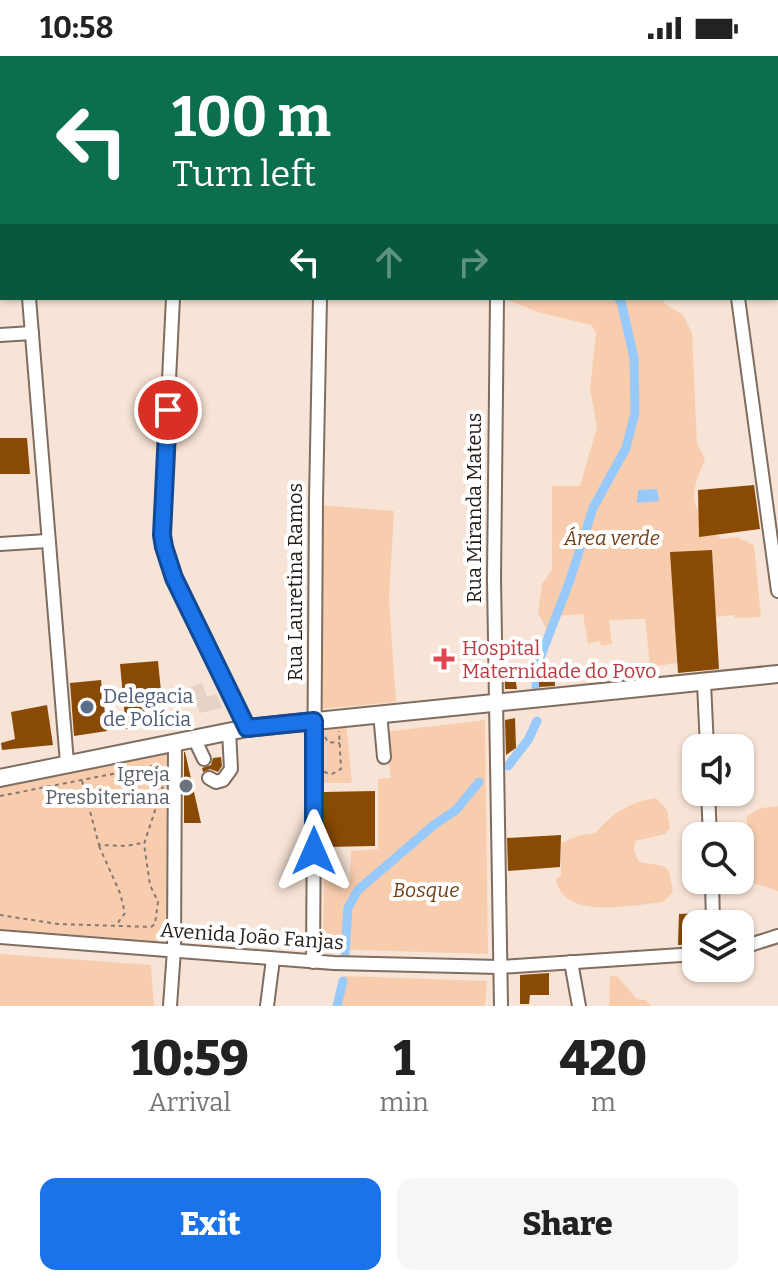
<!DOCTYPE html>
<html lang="en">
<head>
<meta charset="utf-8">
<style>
	body { margin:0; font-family:Bitter,serif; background:#f6f6f6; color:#222; height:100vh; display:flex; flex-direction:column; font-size:30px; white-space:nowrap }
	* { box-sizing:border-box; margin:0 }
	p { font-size:26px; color:#767676 }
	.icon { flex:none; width:44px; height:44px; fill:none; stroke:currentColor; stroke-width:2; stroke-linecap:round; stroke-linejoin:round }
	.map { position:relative; height:950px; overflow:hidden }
	.details { display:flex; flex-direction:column; background:#fff; flex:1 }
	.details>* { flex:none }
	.hud { position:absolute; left:0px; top:0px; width:778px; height:244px; box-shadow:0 2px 6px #0004; background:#0b6e4f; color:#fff; overflow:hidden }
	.tools { position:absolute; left:682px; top:678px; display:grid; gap:16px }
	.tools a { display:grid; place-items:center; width:72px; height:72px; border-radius:16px; background:#fff; box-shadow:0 2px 6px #0004; font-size:40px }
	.pin { position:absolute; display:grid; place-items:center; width:68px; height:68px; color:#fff; margin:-34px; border:4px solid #fff; border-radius:50%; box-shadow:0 2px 8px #0007 }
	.me { position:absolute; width:88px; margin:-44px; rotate:0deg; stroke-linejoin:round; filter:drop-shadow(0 0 6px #0008) }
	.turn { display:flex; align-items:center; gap:28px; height:168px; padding:0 40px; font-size:36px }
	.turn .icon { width:104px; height:104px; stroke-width:2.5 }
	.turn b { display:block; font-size:56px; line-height:68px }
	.lanes { display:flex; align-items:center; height:76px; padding:0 40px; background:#0003; justify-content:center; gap:40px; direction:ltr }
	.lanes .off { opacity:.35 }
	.eta { display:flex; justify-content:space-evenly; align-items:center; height:136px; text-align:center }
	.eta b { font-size:48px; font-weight:800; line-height:56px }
	.button { display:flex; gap:16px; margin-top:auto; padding:16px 40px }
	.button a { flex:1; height:92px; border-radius:16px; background:#1a73e8; color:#fff; font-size:32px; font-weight:800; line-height:92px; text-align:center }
	.button a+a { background:#f6f6f6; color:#222 }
	.status { display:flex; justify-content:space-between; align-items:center; height:56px; padding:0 40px; background:#fff; direction:ltr }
	.status svg { height:22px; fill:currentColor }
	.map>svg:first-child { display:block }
	.education { fill:#e8d2c6 }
	.green { fill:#f8cdad }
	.water { fill:#97c9fb }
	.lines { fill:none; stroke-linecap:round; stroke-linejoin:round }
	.canal { stroke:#97c9fb; stroke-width:9 }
	.building { fill:#894a05 }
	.minor-casing { stroke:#7f6d60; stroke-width:16 }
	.major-casing { stroke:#7f6d60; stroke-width:20 }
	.path { stroke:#867970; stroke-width:2; stroke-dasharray:4 4; stroke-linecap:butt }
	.minor { stroke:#fff; stroke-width:12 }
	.major { stroke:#fff; stroke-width:16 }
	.route-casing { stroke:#114b97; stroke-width:20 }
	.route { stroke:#1a73e8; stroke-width:14 }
	.health-dot { fill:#e0444e; stroke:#fff; stroke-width:3 }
	.service-dot { fill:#5c6f8a; stroke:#fff; stroke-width:3 }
	.worship-dot { fill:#6b7280; stroke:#fff; stroke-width:3 }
	.labels { text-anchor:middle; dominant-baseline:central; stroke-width:8; stroke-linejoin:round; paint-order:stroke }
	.street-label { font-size:20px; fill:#241d18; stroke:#fff }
	.park-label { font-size:20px; font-style:italic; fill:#72431a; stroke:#fff }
	.health-label { font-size:20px; fill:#be3a42; stroke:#fff; text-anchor:start }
	.service-label { font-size:20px; fill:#4e5e75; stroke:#fff; text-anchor:start }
	.worship-label { font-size:20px; fill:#5b616d; stroke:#fff; text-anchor:end }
</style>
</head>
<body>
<div class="status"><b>10:58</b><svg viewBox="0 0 49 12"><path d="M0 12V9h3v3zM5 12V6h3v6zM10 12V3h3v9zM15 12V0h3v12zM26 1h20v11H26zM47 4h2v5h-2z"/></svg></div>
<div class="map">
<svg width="778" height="950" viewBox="0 0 778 950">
	<rect width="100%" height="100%" fill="#f8e4d6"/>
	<polygon class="education" points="202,627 207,641 217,638 222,652 200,657 190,631"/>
	<g class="green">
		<path d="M503 242H663L664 247 683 259 692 277 697 387 705 403C687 445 691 451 721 483L737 481 754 489 761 561 735 562 734 559 716 561 712 494 671 496 677 607 650 611 645 563 609 564 612 588 601 590 600 585 588 588 583 558 555 560 547 574 538 557 542 528 552 514V430H580L597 371 590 333 596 277 591 269 538 256Z"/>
		<polygon points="318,449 394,455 389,543 396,646 321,653"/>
		<polygon points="485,664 488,898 323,893 324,823 350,824 351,795 378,793 378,723 391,722 384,676"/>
		<polygon points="346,665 352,727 316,727 315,668"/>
		<polygon points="172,694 167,886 0,873 0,730"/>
		<path d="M656 742 667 754 670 772 665 778 635 785 634 795 639 806 664 810 669 815 673 836 663 846C634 849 562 865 556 823L561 819V787L580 779 596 777C610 758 632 745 656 742Z"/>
		<polygon points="778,750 778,835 777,835 748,825 747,760 761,752"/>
		<polygon points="0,898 151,909 154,950 0,950"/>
		<polygon points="610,919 618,921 637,943 646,944 651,950 609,950"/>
		<polygon points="345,920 487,925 485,950 336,950 337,932"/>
	</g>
	<polygon class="water" points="657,433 659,445 637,447 638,434"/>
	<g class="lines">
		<g class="canal">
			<polyline points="614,0 614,2"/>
			<polyline points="536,631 537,610 570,524 593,452 626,392 635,357 634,302 621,245 618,242"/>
			<polyline points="508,710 528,684 537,665"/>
			<polyline points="345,898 348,852 358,834 435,768 456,754 479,726"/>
			<polyline points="337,950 343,925"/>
		</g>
	</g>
	<g class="building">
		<polygon points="0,382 27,382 30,418 0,418"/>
		<polygon points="754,429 760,473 699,481 698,434"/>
		<polygon points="712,494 719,613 678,617 670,496"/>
		<polygon points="158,605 164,666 126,673 120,608"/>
		<polygon points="513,609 517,633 505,633 504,610"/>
		<polygon points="554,609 555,630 539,631 539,614"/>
		<polygon points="101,624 107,675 74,680 70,627"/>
		<polygon points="47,649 53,689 2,694 1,687 15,683 11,656"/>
		<polygon points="515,662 516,692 506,699 505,664"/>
		<polygon points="184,696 185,696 201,767 184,767"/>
		<polygon points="221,701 222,710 218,716 210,713 203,716 202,712 211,709 213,702"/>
		<polygon points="375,735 375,790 323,791 323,736"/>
		<polygon points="561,779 560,811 508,815 507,782"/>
		<polygon points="700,857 701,868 696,868 696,888 678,889 679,858"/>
		<polygon points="549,917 549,939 530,939 529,948 520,948 520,919"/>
	</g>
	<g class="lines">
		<g class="minor-casing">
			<g id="minor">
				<polyline points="13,0 13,2"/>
				<polyline points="321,0 322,2"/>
				<polyline points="500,0 500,2"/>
				<polyline points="0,52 2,52"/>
				<polyline points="29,242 67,707"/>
				<polyline points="173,242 162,466 164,491 174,522 247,672"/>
				<polyline points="497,242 494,523 501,950"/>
				<polyline points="738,242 778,535"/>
				<polyline points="0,279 32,277"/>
				<polyline points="0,488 47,485"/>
				<polyline points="704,627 707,692"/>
				<polyline points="380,657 384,701"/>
				<polyline points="194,682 204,703"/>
				<polyline points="209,722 216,726 223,724 231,713 229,675"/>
				<polyline points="708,736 710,780"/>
				<polyline points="712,824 713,868"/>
				<polyline points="0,881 334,907 500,911 696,898"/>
				<polyline points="740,892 778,880"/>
				<polyline points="313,906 316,444 320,242"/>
				<polyline points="571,906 579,950"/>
				<polyline points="170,950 174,894 175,686"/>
				<polyline points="267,950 273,903"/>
			</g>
		</g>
		<g class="major-casing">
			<polyline id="major" points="0,722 247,672 778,618"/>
		</g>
		<g class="path">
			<polyline points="325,681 328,686 340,687"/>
			<polyline points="324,716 332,718 341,713 339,675"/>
			<polyline points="82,725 99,789 126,790 142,787"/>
			<polyline points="0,740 153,710 161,711 164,727 144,788 150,829 158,846 155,868 151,871 58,868 0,859"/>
			<polyline points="99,790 120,837 125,857 117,868"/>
		</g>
		<use href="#minor" class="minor"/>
		<use href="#major" class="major"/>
	</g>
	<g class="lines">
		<g class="route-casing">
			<polyline id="route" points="168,354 162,479 164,491 174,522 247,672 314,665 314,795"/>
		</g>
		<use href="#route" class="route"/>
	</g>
	<path class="health-dot" d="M440 591h8v8h8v8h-8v8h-8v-8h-8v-8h8z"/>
	<circle class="service-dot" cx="87" cy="651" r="8"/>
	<circle class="worship-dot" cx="186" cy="730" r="8"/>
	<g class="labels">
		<g class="street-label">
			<text transform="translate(474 452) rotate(-90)">Rua Miranda Mateus</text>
			<text transform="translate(295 526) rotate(-90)">Rua Lauretina Ramos</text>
			<text transform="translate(252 880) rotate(4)">Avenida João Fanjas</text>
		</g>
		<g class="park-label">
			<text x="612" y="482">Área verde</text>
			<text x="426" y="834">Bosque</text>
		</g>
		<g class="health-label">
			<text x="462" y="592">Hospital<tspan x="462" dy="23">Maternidade do Povo</tspan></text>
		</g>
		<g class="service-label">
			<text x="103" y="640">Delegacia<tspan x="103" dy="23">de Polícia</tspan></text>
		</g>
		<g class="worship-label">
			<text x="170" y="718">Igreja<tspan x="170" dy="23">Presbiteriana</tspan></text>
		</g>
	</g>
</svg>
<div class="tools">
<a><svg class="icon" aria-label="sound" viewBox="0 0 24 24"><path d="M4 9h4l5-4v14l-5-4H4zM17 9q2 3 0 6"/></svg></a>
<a><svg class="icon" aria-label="search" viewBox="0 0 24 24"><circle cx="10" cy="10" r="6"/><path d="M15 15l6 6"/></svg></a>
<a><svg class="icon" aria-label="layers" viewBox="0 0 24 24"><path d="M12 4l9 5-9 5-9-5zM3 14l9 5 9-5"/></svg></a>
</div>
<div class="pin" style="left:168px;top:354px;background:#d93025"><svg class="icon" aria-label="arrive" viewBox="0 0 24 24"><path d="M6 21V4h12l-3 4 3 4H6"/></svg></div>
<svg class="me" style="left:314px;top:795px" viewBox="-20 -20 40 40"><path d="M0-17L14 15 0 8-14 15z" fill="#1a73e8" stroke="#fff" stroke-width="4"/></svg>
<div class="hud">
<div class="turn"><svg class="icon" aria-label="left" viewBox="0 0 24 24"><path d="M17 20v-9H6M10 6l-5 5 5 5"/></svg><div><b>100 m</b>Turn left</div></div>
<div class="lanes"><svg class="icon" aria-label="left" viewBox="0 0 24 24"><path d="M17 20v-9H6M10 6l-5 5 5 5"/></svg><svg class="icon off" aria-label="ahead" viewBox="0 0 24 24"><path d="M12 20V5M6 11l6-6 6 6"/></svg><svg class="icon off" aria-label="right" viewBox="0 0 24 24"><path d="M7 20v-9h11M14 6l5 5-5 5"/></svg></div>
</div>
</div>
<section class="details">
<div class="eta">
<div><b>10:59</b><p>Arrival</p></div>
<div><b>1</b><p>min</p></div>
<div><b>420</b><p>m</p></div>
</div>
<div class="button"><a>Exit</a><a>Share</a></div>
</section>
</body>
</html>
